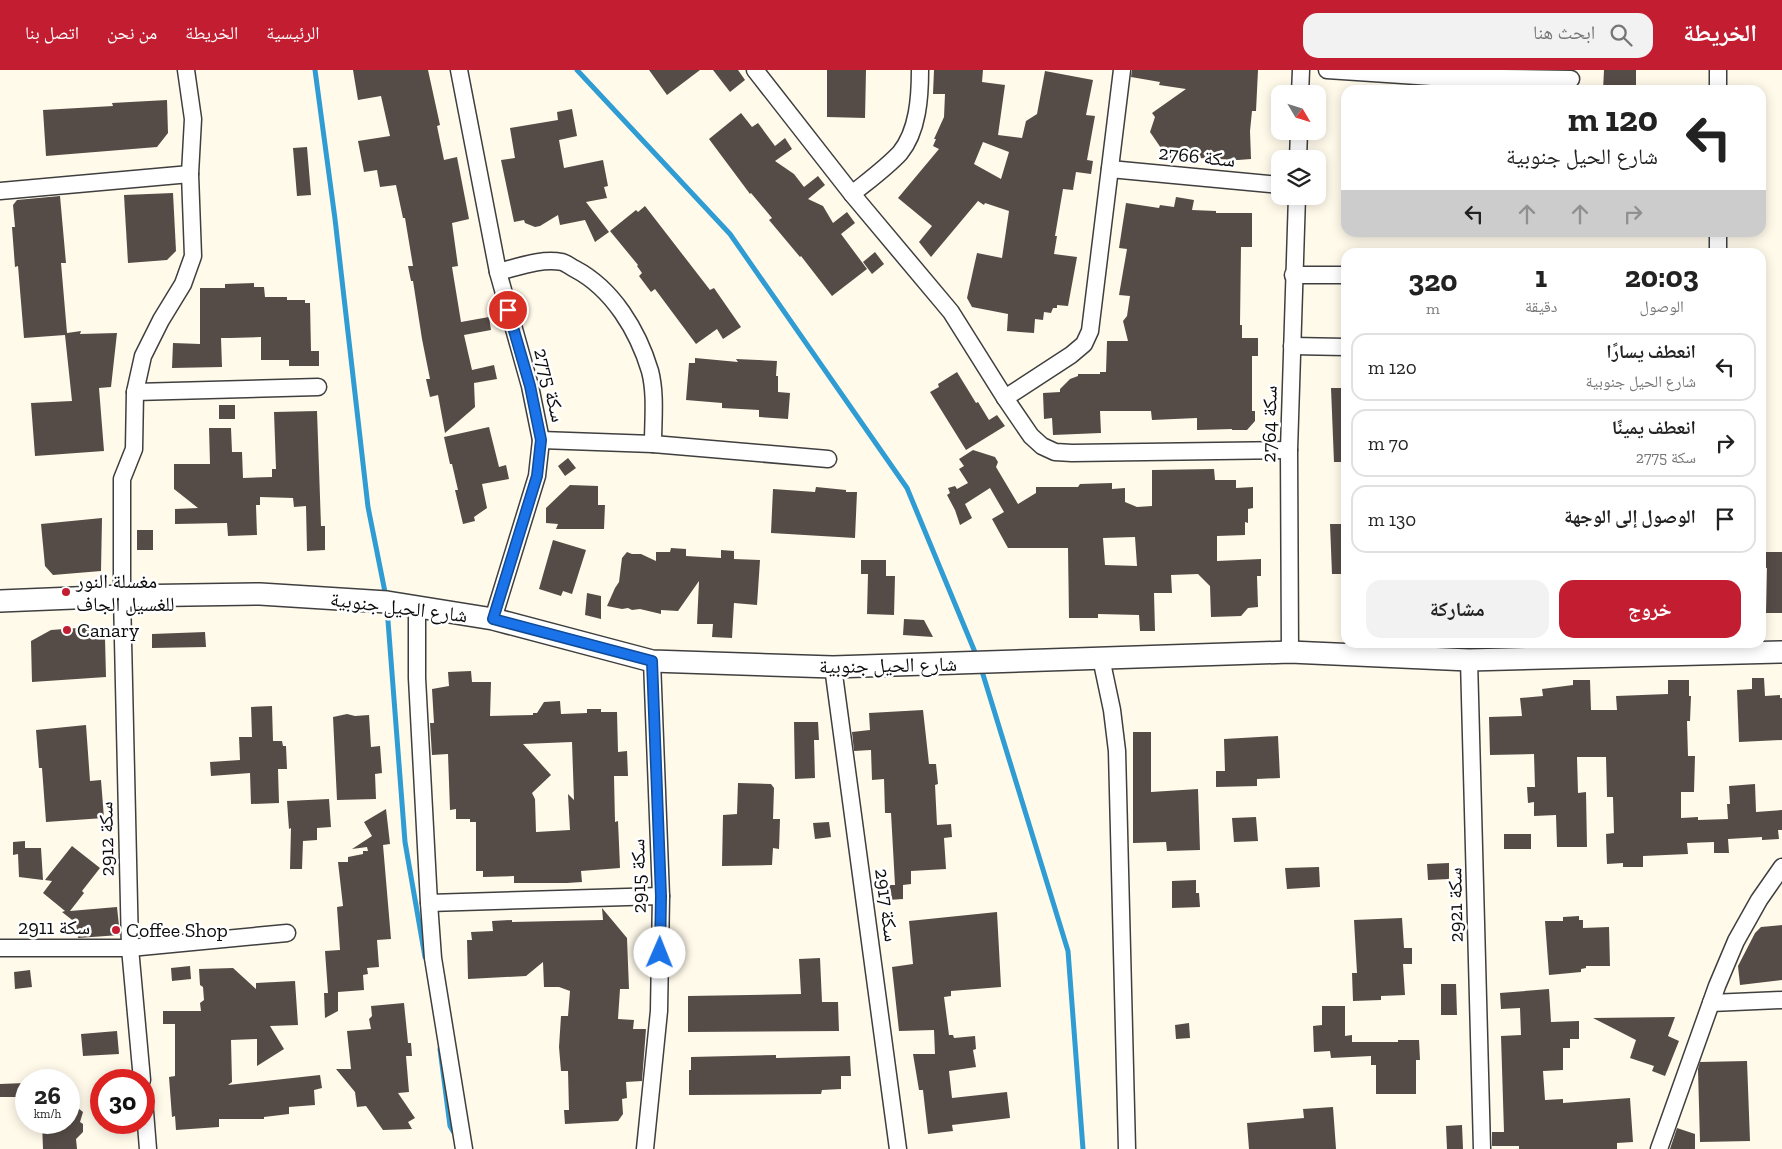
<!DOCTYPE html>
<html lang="ar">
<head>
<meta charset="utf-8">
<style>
	body { margin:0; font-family:"Zilla Slab","Noto Naskh Arabic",serif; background:#f2f2f2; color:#222; direction:rtl; height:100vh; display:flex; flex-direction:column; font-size:19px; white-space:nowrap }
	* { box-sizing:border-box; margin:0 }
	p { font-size:16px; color:#767676 }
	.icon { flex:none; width:28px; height:28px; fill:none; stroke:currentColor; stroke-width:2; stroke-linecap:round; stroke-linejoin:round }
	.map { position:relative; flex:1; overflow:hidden; direction:ltr }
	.panel { position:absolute; left:1341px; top:178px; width:425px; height:400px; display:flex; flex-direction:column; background:#fff; border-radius:15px; box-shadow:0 2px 12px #0003; direction:rtl }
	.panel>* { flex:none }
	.banner { position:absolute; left:1341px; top:15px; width:425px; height:152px; border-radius:15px; box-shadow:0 2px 12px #0003; direction:rtl; background:#fff; color:#222; overflow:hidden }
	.needle { width:32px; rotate:128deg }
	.controls { position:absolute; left:1271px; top:15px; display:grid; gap:10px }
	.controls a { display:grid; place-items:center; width:55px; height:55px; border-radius:10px; background:#fff; box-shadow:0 2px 12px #0003; font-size:25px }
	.speed { position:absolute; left:15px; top:999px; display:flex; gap:10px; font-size:25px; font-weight:700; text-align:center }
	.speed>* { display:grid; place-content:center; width:65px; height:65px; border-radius:50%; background:#fff; box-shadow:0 2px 12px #0003; line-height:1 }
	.speed small { font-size:12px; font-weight:400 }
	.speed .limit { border:8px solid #d22; background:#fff; color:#111 }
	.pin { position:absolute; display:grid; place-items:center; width:42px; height:42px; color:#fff; margin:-21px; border:2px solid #fff; border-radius:50%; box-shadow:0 1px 5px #0007 }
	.me { position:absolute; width:55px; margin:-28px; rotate:1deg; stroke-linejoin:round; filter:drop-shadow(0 0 4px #0008) }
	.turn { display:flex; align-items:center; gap:18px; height:105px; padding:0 25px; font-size:22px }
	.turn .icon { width:65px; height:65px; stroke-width:2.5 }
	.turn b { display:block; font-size:35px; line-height:42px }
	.lanes { display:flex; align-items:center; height:48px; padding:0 25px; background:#0003; justify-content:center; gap:25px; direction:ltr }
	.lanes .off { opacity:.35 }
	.eta { display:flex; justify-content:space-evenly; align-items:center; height:85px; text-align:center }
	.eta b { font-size:30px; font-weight:800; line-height:35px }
	.action { display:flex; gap:10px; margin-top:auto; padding:10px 25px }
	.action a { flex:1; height:58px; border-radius:15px; background:#c21d30; color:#fff; font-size:20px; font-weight:800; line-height:58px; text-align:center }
	.action a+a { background:#f2f2f2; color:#222 }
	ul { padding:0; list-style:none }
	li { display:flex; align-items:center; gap:15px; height:68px; margin:0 10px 8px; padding:0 15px; border:2px solid #e0e0e0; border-radius:15px }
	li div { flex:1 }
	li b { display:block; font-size:19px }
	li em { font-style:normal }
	header { display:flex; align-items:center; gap:30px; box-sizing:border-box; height:70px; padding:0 25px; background:#c21d30; color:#fff }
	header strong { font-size:24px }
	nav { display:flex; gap:28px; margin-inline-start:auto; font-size:18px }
	.search { width:350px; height:45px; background:#f2f2f2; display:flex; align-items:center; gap:12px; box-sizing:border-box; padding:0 18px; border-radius:15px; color:#767676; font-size:19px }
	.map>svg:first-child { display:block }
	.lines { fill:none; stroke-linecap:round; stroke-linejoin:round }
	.stream { stroke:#2f9dd4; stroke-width:5 }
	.building { fill:#554c47; fill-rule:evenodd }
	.minor-casing { stroke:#3f3f3f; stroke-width:19 }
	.tertiary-casing { stroke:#3f3f3f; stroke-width:24 }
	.minor { stroke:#fff; stroke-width:16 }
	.tertiary { stroke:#fff; stroke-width:21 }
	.route-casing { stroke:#114b97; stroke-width:12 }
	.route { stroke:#1a73e8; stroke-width:9 }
	.poi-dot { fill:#c21d30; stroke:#fff; stroke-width:2 }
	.labels { text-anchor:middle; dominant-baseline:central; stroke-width:5; stroke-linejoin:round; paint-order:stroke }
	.street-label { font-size:20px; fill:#0c0c0c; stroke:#fff }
	.poi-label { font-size:20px; fill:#0c0c0c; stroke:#fff; text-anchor:start }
</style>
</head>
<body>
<header>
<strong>الخريطة</strong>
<div class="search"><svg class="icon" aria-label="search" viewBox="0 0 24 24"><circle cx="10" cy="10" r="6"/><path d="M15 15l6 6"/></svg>ابحث هنا</div>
<nav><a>الرئيسية</a><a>الخريطة</a><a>من نحن</a><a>اتصل بنا</a></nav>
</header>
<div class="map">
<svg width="1782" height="1079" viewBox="0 0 1782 1079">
	<rect width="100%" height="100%" fill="#fffaea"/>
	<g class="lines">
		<g class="stream">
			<polyline points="315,0 335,149 368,437 386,527"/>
			<polyline points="577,0 730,164 907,418 977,587"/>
			<polyline points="387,538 405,772 425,887"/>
			<polyline points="981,598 1068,881 1083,1079"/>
			<polyline points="440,979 450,1056 456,1066"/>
		</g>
	</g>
	<g class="building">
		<polygon points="353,0 428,0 440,55 437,56 444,90 457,87 469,149 452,153 458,196 452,197 461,252 489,247 491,260 464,265 472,300 494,295 497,309 474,313 475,337 445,363 438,325 430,327 426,309 430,309 422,269 413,211 411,211 408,196 413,196 405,148 403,148 396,115 380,117 377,100 364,102 358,71 390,66 381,26 358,30"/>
		<polygon points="649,0 700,0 667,25"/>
		<polygon points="713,0 738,0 745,10 730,22"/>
		<polygon points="827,0 866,0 865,48 827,47"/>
		<path d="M934 0H983L982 12 1005 15 998 65 1022 68 1026 51 1037 44 1045 1 1093 10 1086 45 1095 46 1087 90 1093 91 1091 104 1076 102 1073 120 1063 119 1055 166H1057L1054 184 1077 187 1068 236 1057 235V238H1053L1051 243 1044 242 1043 250 1035 249 1034 263 1007 261 1008 244 972 237 967 228 977 183 1002 188 1009 141 985 133 984 135 978 131 931 187 919 172 932 156 898 128 939 79 933 76 936 69H934L944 47 945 24H933ZM983 72 1009 82 1001 109 974 94Z"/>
		<polygon points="1132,0 1258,0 1256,41 1252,41 1250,61 1251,89 1238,90 1199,88 1198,93 1169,88 1170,82 1163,81 1150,62 1155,47 1152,43 1186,19 1159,15 1160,12 1131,7"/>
		<polygon points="1604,0 1636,0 1636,20 1603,20"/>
		<polygon points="167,30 168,63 157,77 46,86 43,40 113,36 112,33"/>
		<polygon points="572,39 577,66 559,70 564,98 603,90 608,116 604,117 607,128 586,132 609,162 595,172 585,150 560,155 558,145 540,156 535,157 525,153 524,150 514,152 501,90 515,88 510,58 558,50 557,42"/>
		<polygon points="741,43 752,57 758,53 775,76 785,68 792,79 775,91 794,104 804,117 818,106 825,115 808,129 823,136 833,153 847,142 855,153 841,164 867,199 832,226 801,186 800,187 769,150 772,148 751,123 750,124 709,69"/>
		<polygon points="307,77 311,125 297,126 293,78"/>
		<polygon points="173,123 176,181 167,190 128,193 124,125"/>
		<polygon points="60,126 66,193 61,193 67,263 81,261 80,264 117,263 111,317 99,318 104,381 35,386 31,333 72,331 65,265 24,268 18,196 15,197 12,157 15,157 13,135 17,130"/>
		<polygon points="1176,127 1194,130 1192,140 1216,141 1216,143 1252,143 1252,177 1241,177 1240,255 1242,255 1242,268 1258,268 1258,286 1252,286 1252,341 1255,341 1255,351 1247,360 1232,360 1232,359 1197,360 1197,348 1152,350 1151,341 1100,341 1101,363 1053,365 1052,348 1044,349 1043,323 1060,322 1060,319 1070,309 1078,306 1078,304 1100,304 1100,302 1106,302 1107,271 1128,271 1123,251 1127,246 1130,226 1119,225 1127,179 1119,178 1126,133 1159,138 1160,135 1174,137"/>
		<polygon points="645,136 710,220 714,218 741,257 723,269 717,259 696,274 655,219 651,222 639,206 642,203 637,196 638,195 610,161 636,140 638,142"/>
		<polygon points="875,182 884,194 872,204 863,192"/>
		<polygon points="254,213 254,217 264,217 265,227 287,227 287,230 305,230 305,233 310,233 311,281 319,281 319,296 289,296 289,290 261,290 261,267 230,268 221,268 222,297 172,298 173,273 200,274 200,218 225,218 225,214"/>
		<polygon points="695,288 738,292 736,289 777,291 776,306 778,306 778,322 790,323 788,349 759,347 759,340 722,338 722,333 686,330 689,293 695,293"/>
		<polygon points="957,302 976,333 978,332 989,350 997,345 1005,356 966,380 930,322 939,317 938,314"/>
		<polygon points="1331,318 1346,318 1346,392 1334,392"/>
		<rect x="219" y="335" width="16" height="14"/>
		<polygon points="317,341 321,456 325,456 325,480 307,481 306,436 294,437 293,428 260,427 260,435 256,435 257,465 228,466 227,453 175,454 175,439 198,438 174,419 174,394 210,394 209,358 231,358 232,382 242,382 243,408 272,407 272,399 276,399 274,342"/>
		<polygon points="489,357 499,397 506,395 509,409 482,414 487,438 474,447 475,451 463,454 455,420 458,420 452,394 450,394 444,367"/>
		<path d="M973 380 995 387 998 392 996 397 1018 434 1036 423V417H1078L1080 414 1112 413V419L1125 418V432L1137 437 1152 436V400L1214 399 1215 410H1236V418L1253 417V438L1248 439V453L1245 452V465L1217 466V491L1261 489V506H1257L1258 537 1248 538 1241 546 1211 547 1210 516 1198 504 1171 505 1172 523H1154L1155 561H1140L1139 545 1098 544V548H1069L1068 478H1008L992 449 1004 442 990 418 965 434 972 448 960 455 955 440 947 425 950 423 948 418 955 416 957 419 968 413 959 399 964 396 959 389ZM1135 467 1137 496 1105 495 1103 468Z"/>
		<polygon points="568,388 576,398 565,406 558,396"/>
		<polygon points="570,415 598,416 598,435 605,435 604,459 556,459 558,454 546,453 546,438"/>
		<polygon points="816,417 846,420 846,422 857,422 855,468 771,463 773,419 815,422"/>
		<polygon points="102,448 101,501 53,505 45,496 41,454"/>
		<polygon points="1330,454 1346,454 1346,504 1332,504"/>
		<rect x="137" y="460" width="16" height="20"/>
		<polygon points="553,470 586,480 572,524 563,521 561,526 539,519"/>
		<polygon points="671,478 686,479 686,486 721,488 721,480 734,481 734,489 760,490 757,535 734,533 732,568 712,567 713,554 697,554 699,511 678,541 661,540 661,544 640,539 632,540 628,538 622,539 607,536 615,518 619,512 622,488 627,482 632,484 641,484 656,491 656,482 670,482"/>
		<polygon points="1761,482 1782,482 1782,543 1766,543 1767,498 1761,497"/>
		<polygon points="861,490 886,490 886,506 895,506 894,545 867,544 868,504 861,504"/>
		<polygon points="587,523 601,526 601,549 585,545"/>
		<polygon points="904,549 924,550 933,567 903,565"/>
		<polygon points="91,557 105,568 106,607 32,612 31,571 51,560"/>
		<polygon points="205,562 206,577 152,578 152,564"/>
		<path d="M471 601 472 612H491L490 646 533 645V643H537L544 632 560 631 561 644 587 643V639H601V642H617L618 682 627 681 628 706H614L615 752 618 751 620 798 581 801 582 812 567 813H514V806L483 807V801H476V752H470V749H456V739L450 740 448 684 432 685 430 653H434L432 619 449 616 448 602ZM572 672 574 730 568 724 570 760 536 762 535 729 532 723 551 705 523 674Z"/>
		<polygon points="1752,608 1764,608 1765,626 1780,625 1780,628 1782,628 1782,670 1739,672 1737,620 1752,619"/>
		<polygon points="1573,610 1590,610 1591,640 1617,640 1616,626 1668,624 1668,610 1689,610 1689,626 1691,626 1690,651 1687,651 1688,686 1695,686 1694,722 1681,722 1681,748 1698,747 1698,750 1728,749 1727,734 1730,734 1729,716 1755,714 1756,742 1782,740 1782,760 1778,760 1779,769 1762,770 1762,767 1728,769 1729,783 1714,783 1714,772 1687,773 1688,784 1643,786 1643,797 1623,797 1623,793 1607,794 1606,764 1614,763 1613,727 1607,727 1606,687 1577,687 1578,723 1586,722 1587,777 1557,777 1556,745 1534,746 1534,732 1528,733 1527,717 1535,717 1534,684 1490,685 1489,647 1522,646 1520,628 1543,626 1542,619 1573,615"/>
		<polygon points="272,636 273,671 282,671 283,676 286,676 287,699 278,699 279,733 251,734 250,703 211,706 210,692 240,690 239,667 252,667 251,637"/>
		<polygon points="923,640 929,694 936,694 938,714 935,715 937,755 951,754 952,767 944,768 946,799 911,801 911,814 903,815 903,829 888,830 888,815 895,815 891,743 885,743 884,709 872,710 871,680 854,681 852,662 870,660 869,643"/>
		<polygon points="347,644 355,646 369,645 371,677 380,676 382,703 375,704 376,729 337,730 333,647"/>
		<polygon points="794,652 818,652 819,670 814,670 815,708 795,709"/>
		<polygon points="86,655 90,711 101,710 104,748 46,752 42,698 39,698 36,660"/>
		<polygon points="1133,662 1151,662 1151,722 1198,719 1200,780 1167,781 1166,772 1133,773"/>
		<polygon points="1278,666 1280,708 1257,709 1257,716 1216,717 1216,701 1225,701 1224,669"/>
		<polygon points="738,713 771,714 774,718 773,749 780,749 779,779 773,778 772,795 722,796 723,745 737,744"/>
		<polygon points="329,729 331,757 317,758 317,770 303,771 302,799 290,799 291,758 289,759 287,731"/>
		<polygon points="386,739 390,774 383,775 391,869 377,870 379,897 367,898 368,904 363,905 364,920 338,922 338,941 325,948 324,923 328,923 325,881 340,880 337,837 343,836 338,792 348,792 348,787 363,784 363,781 368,781 367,777 352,779 372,766 364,752"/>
		<polygon points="1256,747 1258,771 1234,772 1232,748"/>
		<polygon points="829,752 831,767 815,769 813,753"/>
		<rect x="1504" y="764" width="27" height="15"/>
		<polygon points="25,771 25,778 41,778 43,810 19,807 18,784 13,785 13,772"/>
		<polygon points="72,776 100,798 82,821 84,823 70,841 117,837 120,865 78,868 76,853 62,842 65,841 43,823 52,811 45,810"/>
		<polygon points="1449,793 1449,809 1428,810 1427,794"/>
		<polygon points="1319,797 1320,817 1287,819 1285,798"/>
		<polygon points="1196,810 1196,823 1199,823 1200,837 1172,838 1172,811"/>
		<polygon points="602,838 627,868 629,919 620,919 618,949 634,950 633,959 646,959 642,1011 626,1012 627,1028 622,1029 623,1044 618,1051 565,1054 564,1040 569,1040 568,1001 561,1001 559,977 561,946 568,946 570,921 559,917 544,917 543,892 526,906 468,909 467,870 472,870 471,862 493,861 492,851 512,850 512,852 603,850"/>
		<polygon points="997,842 1001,917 951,921 951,926 944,927 949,965 953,965 954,968 975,966 976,979 973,980 976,997 949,1001 952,1028 1007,1022 1010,1048 952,1055 953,1061 928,1064 923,1020 919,1020 913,984 935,984 934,960 899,961 892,897 913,894 909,851"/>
		<polygon points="1579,846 1579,850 1583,850 1583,858 1609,857 1610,896 1586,896 1586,898 1581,899 1581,902 1549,905 1545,851 1563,851 1563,847"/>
		<polygon points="1402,848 1404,878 1412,878 1412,894 1403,894 1405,925 1381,926 1381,930 1353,931 1352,903 1357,903 1354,850"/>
		<polygon points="1782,855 1782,910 1740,915 1738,896 1755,863 1761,857"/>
		<polygon points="820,888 822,932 838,932 839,961 688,962 688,926 801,924 799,889"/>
		<polygon points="190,896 191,909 172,911 171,898"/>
		<polygon points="233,898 256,919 256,913 295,911 298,955 270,956 284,979 257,996 257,969 231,970 232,1012 228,1015 320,1005 322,1018 314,1020 315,1035 289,1037 289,1044 264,1047 264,1049 219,1049 219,1057 176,1060 175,1046 172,1047 169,1007 175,1006 175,954 163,954 163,941 201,941 200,933 204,930 203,917 200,915 199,899"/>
		<polygon points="30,900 32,917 15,919 14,902"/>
		<polygon points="1441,914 1456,914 1457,945 1441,945"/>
		<polygon points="1549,919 1551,952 1579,951 1579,969 1570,969 1570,978 1563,978 1563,1000 1543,1001 1545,1030 1563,1029 1563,1033 1630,1028 1633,1072 1617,1073 1617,1079 1519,1079 1519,1076 1492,1076 1492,1062 1504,1062 1501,966 1521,965 1520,938 1501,939 1500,923"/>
		<polygon points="404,933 408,973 411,973 412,986 406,986 409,1022 398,1023 415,1048 408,1052 412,1059 383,1060 366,1036 357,1037 355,1022 336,999 351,999 347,961 371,959 369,949 372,946 371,936"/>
		<polygon points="1322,936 1345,936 1345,966 1352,965 1352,972 1398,972 1398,970 1419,970 1420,990 1416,990 1416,1024 1376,1024 1376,995 1371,995 1371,986 1331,988 1330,981 1314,982 1313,956 1322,955"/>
		<polygon points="1675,947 1668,966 1679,971 1665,1006 1652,1001 1654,996 1630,988 1636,970 1593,948"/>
		<polygon points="1189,953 1190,968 1176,969 1175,955"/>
		<polygon points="117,961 119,984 83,986 81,964"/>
		<polygon points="776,985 776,988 850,986 851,1006 841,1006 841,1019 822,1020 821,1024 689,1025 689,1000 691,1000 691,987"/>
		<polygon points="1747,991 1750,1071 1700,1072 1698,999 1700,992"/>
		<polygon points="25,1013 25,1027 0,1027 0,1014"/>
		<polygon points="69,1031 83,1042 80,1052 83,1054 83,1062 76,1069 77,1079 43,1079 42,1052 69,1052"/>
		<polygon points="1333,1037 1336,1079 1249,1079 1247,1053 1304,1048 1303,1039"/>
		<polygon points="1462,1055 1463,1079 1447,1079 1446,1056"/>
		<polygon points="1677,1058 1695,1064 1695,1079 1670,1079"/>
	</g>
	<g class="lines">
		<g class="minor-casing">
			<g id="minor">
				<polyline points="459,0 498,202 530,316 541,370 537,406 493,549"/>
				<polyline points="755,0 852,124 951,242 1005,328 1031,366 1042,376 1055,382 1072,383 1289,380"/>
				<polyline points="1327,0 1432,7 1571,9"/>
				<polyline points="1718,20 1718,0"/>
				<polyline points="1300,24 1301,0"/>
				<polyline points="1298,89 1299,61"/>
				<polyline points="1110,99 1280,115"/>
				<polyline points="0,121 190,104"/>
				<path d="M852 124C868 111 886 98 900 83 918 61 920 27 920 0"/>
				<polyline points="1718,182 1718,162"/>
				<path d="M498 202C518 197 541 188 562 192 566 193 571 197 575 199 613 219 638 261 650 301 656 324 653 350 653 374"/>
				<polyline points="1293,205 1346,205"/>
				<polyline points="1292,276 1346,277"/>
				<polyline points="135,322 318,317"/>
				<polyline points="1005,328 1071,285 1084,274 1090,261 1122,0"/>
				<polyline points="541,370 653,374 828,389"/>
				<polyline points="417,537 417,608 429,833 661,826"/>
				<polyline points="1290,582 1289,380 1297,126"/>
				<polyline points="1101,588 1112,640 1117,681 1127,1079"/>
				<polyline points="1469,590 1482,1079"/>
				<polyline points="833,597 898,1079"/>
				<polyline points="429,833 433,888 464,1079"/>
				<polyline points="0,878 130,878 287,863"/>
				<polyline points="1711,933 1782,930"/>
				<polyline points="142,1010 130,878 122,526 122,409 134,379 135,322 143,286 161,250 183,214 193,186 190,104 193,49 186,0"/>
				<polyline points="144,1029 148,1079"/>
				<polyline points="645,1079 659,941 661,826 652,591"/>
				<polyline points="1659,1079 1717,916 1736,871 1759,830 1782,797"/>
			</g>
		</g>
		<g class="tertiary-casing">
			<polyline id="tertiary" points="0,531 122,526 260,524 387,532 493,549 652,591 833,597 1290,582 1469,590 1782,582"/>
		</g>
		<use href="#minor" class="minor"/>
		<use href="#tertiary" class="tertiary"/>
	</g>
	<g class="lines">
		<g class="route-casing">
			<polyline id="route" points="508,240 530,316 541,370 537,406 493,549 652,591 661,826 660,883"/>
		</g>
		<use href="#route" class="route"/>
	</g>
	<g class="poi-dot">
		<circle cx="66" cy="522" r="5"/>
		<circle cx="67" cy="560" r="5"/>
		<circle cx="116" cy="860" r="5"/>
	</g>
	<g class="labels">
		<g class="street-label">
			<text transform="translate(1197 86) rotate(6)">سكة 2766</text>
			<text transform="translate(550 315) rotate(76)">سكة 2775</text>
			<text transform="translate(1269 354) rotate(-89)">سكة 2764</text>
			<text transform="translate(399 537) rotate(7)">شارع الحيل جنوبية</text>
			<text transform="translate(888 595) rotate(-1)">شارع الحيل جنوبية</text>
			<text transform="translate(106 769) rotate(-91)">سكة 2912</text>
			<text transform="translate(638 806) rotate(-91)">سكة 2915</text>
			<text transform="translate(887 835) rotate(82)">سكة 2917</text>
			<text transform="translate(1455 835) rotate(-91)">سكة 2921</text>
			<text x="54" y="857">سكة 2911</text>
		</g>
		<g class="poi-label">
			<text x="76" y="511">مغسلة النور<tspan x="76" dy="23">للغسيل الجاف</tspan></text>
			<text x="77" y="560">Canary</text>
			<text x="126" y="860">Coffee Shop</text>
		</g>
	</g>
</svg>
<div class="controls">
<a><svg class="needle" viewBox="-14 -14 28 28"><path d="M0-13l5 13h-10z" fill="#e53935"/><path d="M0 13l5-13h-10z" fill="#767676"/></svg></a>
<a><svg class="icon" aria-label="layers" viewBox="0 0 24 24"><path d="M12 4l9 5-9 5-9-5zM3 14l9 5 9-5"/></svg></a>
</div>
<div class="speed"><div>26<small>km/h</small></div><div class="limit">30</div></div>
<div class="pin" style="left:508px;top:240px;background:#d93025"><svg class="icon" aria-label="arrive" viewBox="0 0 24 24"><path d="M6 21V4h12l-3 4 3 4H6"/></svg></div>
<svg class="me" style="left:660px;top:883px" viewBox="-20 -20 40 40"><circle r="19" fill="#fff"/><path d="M0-13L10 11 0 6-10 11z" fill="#1a73e8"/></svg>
<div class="banner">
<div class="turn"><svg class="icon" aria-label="left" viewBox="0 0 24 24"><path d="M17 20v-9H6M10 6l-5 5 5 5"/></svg><div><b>120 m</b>شارع الحيل جنوبية</div></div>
<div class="lanes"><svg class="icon" aria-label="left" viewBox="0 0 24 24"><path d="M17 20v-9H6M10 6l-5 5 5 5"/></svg><svg class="icon off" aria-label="ahead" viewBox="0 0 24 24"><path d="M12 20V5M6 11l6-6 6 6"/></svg><svg class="icon off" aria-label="ahead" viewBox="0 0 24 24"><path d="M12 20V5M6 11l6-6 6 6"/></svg><svg class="icon off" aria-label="right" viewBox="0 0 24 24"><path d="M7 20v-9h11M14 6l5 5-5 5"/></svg></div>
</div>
<section class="panel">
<div class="eta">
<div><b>20:03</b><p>الوصول</p></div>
<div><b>1</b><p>دقيقة</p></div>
<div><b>320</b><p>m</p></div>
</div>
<ul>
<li><svg class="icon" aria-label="left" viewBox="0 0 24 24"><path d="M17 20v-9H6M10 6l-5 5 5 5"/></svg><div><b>انعطف يسارًا</b><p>شارع الحيل جنوبية</p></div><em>120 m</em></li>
<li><svg class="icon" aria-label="right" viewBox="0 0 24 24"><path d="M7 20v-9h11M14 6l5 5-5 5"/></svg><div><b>انعطف يمينًا</b><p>سكة 2775</p></div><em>70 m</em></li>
<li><svg class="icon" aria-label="arrive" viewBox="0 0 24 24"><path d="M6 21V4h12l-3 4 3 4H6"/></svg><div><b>الوصول إلى الوجهة</b></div><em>130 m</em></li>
</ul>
<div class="action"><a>خروج</a><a>مشاركة</a></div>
</section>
</div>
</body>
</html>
